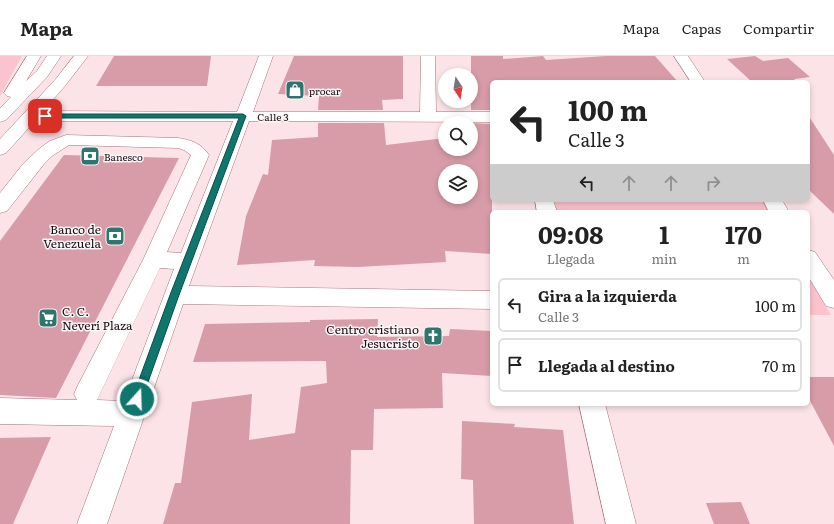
<!DOCTYPE html>
<html lang="es">
<head>
<meta charset="utf-8">
<style>
	body { margin:0; font-family:Literata,serif; background:#f6f6f6; color:#222; height:100vh; display:flex; flex-direction:column; font-size:15px; white-space:nowrap }
	* { box-sizing:border-box; margin:0 }
	p { font-size:13px; color:#767676 }
	.icon { flex:none; width:22px; height:22px; fill:none; stroke:currentColor; stroke-width:2; stroke-linecap:round; stroke-linejoin:round }
	.map { position:relative; flex:1; overflow:hidden }
	.panel { position:absolute; left:490px; top:154px; width:320px; height:196px; display:flex; flex-direction:column; background:#fff; border-radius:6px; box-shadow:0 2px 6px #0003 }
	.panel>* { flex:none }
	.guide { position:absolute; left:490px; top:24px; width:320px; height:122px; border-radius:6px; box-shadow:0 2px 6px #0003; background:#fff; color:#222; overflow:hidden }
	.needle { width:26px; rotate:168deg }
	.fabs { position:absolute; left:438px; top:12px; display:grid; gap:8px }
	.fabs a { display:grid; place-items:center; width:40px; height:40px; border-radius:50%; background:#fff; box-shadow:0 2px 6px #0003; font-size:20px }
	.pin { position:absolute; display:grid; place-items:center; width:34px; height:34px; color:#fff; margin:-17px; border-radius:8px; box-shadow:0 2px 6px #0006 }
	.me { position:absolute; width:44px; margin:-22px; rotate:20deg; stroke-linejoin:round; filter:drop-shadow(0 0 3px #0008) }
	.turn { display:flex; align-items:center; gap:14px; height:84px; padding:0 12px; font-size:18px }
	.turn .icon { width:52px; height:52px; stroke-width:2.5 }
	.turn b { display:block; font-size:28px; line-height:34px }
	.lanes { display:flex; align-items:center; height:38px; padding:0 12px; background:#0003; justify-content:center; gap:20px; direction:ltr }
	.lanes .off { opacity:.35 }
	.eta { display:flex; justify-content:space-evenly; align-items:center; height:68px; text-align:center }
	.eta b { font-size:24px; font-weight:700; line-height:28px }
	ul { padding:0; list-style:none }
	li { display:flex; align-items:center; gap:12px; height:54px; margin:0 8px 6px; padding:0 4px; border:2px solid #e0e0e0; border-radius:6px }
	li div { flex:1 }
	li b { display:block; font-size:15px }
	li em { font-style:normal }
	header { display:flex; align-items:center; gap:24px; box-sizing:border-box; height:56px; padding:0 20px; background:#fff; border-bottom:1px solid #e0e0e0 }
	header strong { font-size:19px }
	nav { display:flex; gap:22px; margin-inline-start:auto; font-size:14px }
	.map>svg:first-child { display:block }
	.green { fill:#fbc3ce }
	.building { fill:#d79ca8; fill-rule:evenodd }
	.lines { fill:none; stroke-linecap:round; stroke-linejoin:round }
	.minor-casing { stroke:#a7707c; stroke-width:1 }
	.minor { fill:#fff; fill-rule:evenodd }
	.route { fill:#0f766e; stroke:#0a4d48 }
	.labels { text-anchor:middle; dominant-baseline:central; stroke-width:3; stroke-linejoin:round; paint-order:stroke }
	.far-poi-label { font-size:10px; fill:#1d090e; stroke:#f7f7f7; text-anchor:start }
	.far-street-label { font-size:10px; fill:#1d090e; stroke:#f7f7f7 }
	.poi-label { font-size:12px; fill:#1d090e; stroke:#f7f7f7; text-anchor:end }
</style>
</head>
<body>
<header>
<strong>Mapa</strong>
<nav><a>Mapa</a><a>Capas</a><a>Compartir</a></nav>
</header>
<div class="map">
<svg width="834" height="468" viewBox="0 0 834 468">
	<rect width="100%" height="100%" fill="#fce3e7"/>
	<g class="green">
		<polygon points="0,0 22,0 0,40"/>
		<polygon points="554,144 763,144 770,156 557,156"/>
		<polygon points="808,220 831,259 808,259"/>
	</g>
	<g class="building">
		<polygon points="114,0 211,0 207,30 96,30"/>
		<polygon points="294,0 403,0 403,43 382,44 383,54 318,54 319,40 278,38"/>
		<polygon points="471,0 503,0 503,3 543,0 546,4 606,0 655,0 678,26 492,26 492,54 471,54"/>
		<polygon points="755,0 763,5 788,2 810,21 794,23 797,26 752,26 727,3"/>
		<polygon points="808,59 834,99 834,158 808,133"/>
		<path d="M318 67H384L386 89 445 82V93H471V67L492 68V198L445 195 446 206 358 211 314 210 315 204 237 209 246 160 263 118 268 119 272 84 318 81ZM445 115H471V141H445Z"/>
		<polygon points="64,99 179,102 56,342 0,339 0,185"/>
		<polygon points="378,263 377,281 449,280 450,273 492,275 492,320 442,317 443,352 374,353 373,394 351,394 350,468 163,468 175,427 181,427 192,346 252,338 249,384 295,377 301,331 327,327 326,305 193,306 205,268 310,266 310,264"/>
		<polygon points="808,321 834,321 834,390 808,341"/>
		<polygon points="462,365 515,368 514,371 563,374 574,468 474,468 473,424 461,423"/>
		<polygon points="51,381 13,468 0,468 0,382"/>
		<polygon points="741,446 750,468 714,468 706,447"/>
	</g>
	<g class="lines">
		<g class="minor-casing">
			<g id="minor">
				<polygon points="27,0 41,0 26,25 37,15 47,0 61,0 47,21 6,64 0,66 0,52 11,41 7,40 4,37"/>
				<path d="M74 0H88L65 30 43 55 237 56 259 0H273L253 56H420L421 0H435L436 56H492V66L249 65 189 230 492 235V253L183 248 107 468H77L114 370 0 368V342L77 344 74 338 78 329 143 204 191 99 184 94 178 92 69 89 52 100 44 108 7 155 0 157V137L23 108 40 92 50 85 66 79 178 82C191 84 201 87 209 99L167 196 181 197 233 65H35L6 97 0 99V83L55 24ZM160 212 174 213 124 345 97 344Z"/>
				<polygon points="674,0 688,0 705,26 691,26"/>
				<polygon points="535,144 553,144 557,156 537,156"/>
				<polygon points="763,144 782,144 789,156 769,156"/>
				<polygon points="808,194 815,196 834,224 834,252 826,250 808,220"/>
				<polygon points="579,348 605,348 636,468 606,468"/>
			</g>
		</g>
		<use href="#minor" class="minor"/>
	</g>
	<polygon class="route" points="243,58 246,60 179,239 142,343 141,347 137,348 133,347 132,343 170,239 239,62 45,62 42,60 45,58"/>
	<defs>
		<g id="shop-square" transform="scale(1)"><rect x="-9" y="-9" width="18" height="18" rx="4" fill="#2d756d" stroke="#f7f7f7"/><path d="M-5-2.5h2.3a2.7 3.5 0 0 1 5.4 0H5L5.5 6h-11ZM-1.5-2.5h3a1.5 2.3 0 0 0-3 0Z" fill="#fff"/></g>
		<g id="bank-square" transform="scale(1)"><rect x="-9" y="-9" width="18" height="18" rx="4" fill="#2d756d" stroke="#f7f7f7"/><path d="M-6-4H6V4H-6ZM0-2.3a2.3 2.3 0 1 0 0 4.6a2.3 2.3 0 1 0 0-4.6Z" fill="#fff"/></g>
		<g id="supermarket-square" transform="scale(1)"><rect x="-9" y="-9" width="18" height="18" rx="4" fill="#2d756d" stroke="#f7f7f7"/><path d="M-6-5.5h2.5l.6 2H6L4.5 2H-2.5L-4.4-4H-6ZM-1.5 3.2a1.3 1.3 0 1 0 .1 0ZM3 3.2a1.3 1.3 0 1 0 .1 0Z" fill="#fff"/></g>
		<g id="church-square" transform="scale(1)"><rect x="-9" y="-9" width="18" height="18" rx="4" fill="#2d756d" stroke="#f7f7f7"/><path d="M-1.2-6h2.4v3.5h3.3v2.4h-3.3V6h-2.4V-.1h-3.3v-2.4h3.3Z" fill="#fff"/></g>
	</defs>
	<g fill-rule="evenodd">
		<use href="#shop-square" x="295" y="34"/>
		<use href="#bank-square" x="90" y="100"/>
		<use href="#bank-square" x="115" y="180"/>
		<use href="#supermarket-square" x="48" y="262"/>
		<use href="#church-square" x="433" y="280"/>
	</g>
	<g class="labels">
		<g class="far-poi-label">
			<text x="309" y="34">procar</text>
			<text x="104" y="100">Banesco</text>
		</g>
		<g class="far-street-label">
			<text x="273" y="60">Calle 3</text>
		</g>
		<g class="poi-label">
			<text x="101" y="173">Banco de<tspan x="101" dy="14">Venezuela</tspan></text>
			<text x="62" y="255" text-anchor="start">C. C.<tspan x="62" dy="14">Neverí Plaza</tspan></text>
			<text x="419" y="273">Centro cristiano<tspan x="419" dy="14">Jesucristo</tspan></text>
		</g>
	</g>
</svg>
<div class="fabs">
<a><svg class="needle" viewBox="-14 -14 28 28"><path d="M0-13l5 13h-10z" fill="#e53935"/><path d="M0 13l5-13h-10z" fill="#767676"/></svg></a>
<a><svg class="icon" aria-label="search" viewBox="0 0 24 24"><circle cx="10" cy="10" r="6"/><path d="M15 15l6 6"/></svg></a>
<a><svg class="icon" aria-label="layers" viewBox="0 0 24 24"><path d="M12 4l9 5-9 5-9-5zM3 14l9 5 9-5"/></svg></a>
</div>
<div class="pin" style="left:45px;top:60px;background:#d93025"><svg class="icon" aria-label="arrive" viewBox="0 0 24 24"><path d="M6 21V4h12l-3 4 3 4H6"/></svg></div>
<svg class="me" style="left:137px;top:343px" viewBox="-20 -20 40 40"><circle r="17" fill="#0f766e" stroke="#fff" stroke-width="3"/><path d="M0-11L8 9 0 5-8 9z" fill="#fff"/></svg>
<div class="guide">
<div class="turn"><svg class="icon" aria-label="left" viewBox="0 0 24 24"><path d="M17 20v-9H6M10 6l-5 5 5 5"/></svg><div><b>100 m</b>Calle 3</div></div>
<div class="lanes"><svg class="icon" aria-label="left" viewBox="0 0 24 24"><path d="M17 20v-9H6M10 6l-5 5 5 5"/></svg><svg class="icon off" aria-label="ahead" viewBox="0 0 24 24"><path d="M12 20V5M6 11l6-6 6 6"/></svg><svg class="icon off" aria-label="ahead" viewBox="0 0 24 24"><path d="M12 20V5M6 11l6-6 6 6"/></svg><svg class="icon off" aria-label="right" viewBox="0 0 24 24"><path d="M7 20v-9h11M14 6l5 5-5 5"/></svg></div>
</div>
<section class="panel">
<div class="eta">
<div><b>09:08</b><p>Llegada</p></div>
<div><b>1</b><p>min</p></div>
<div><b>170</b><p>m</p></div>
</div>
<ul>
<li><svg class="icon" aria-label="left" viewBox="0 0 24 24"><path d="M17 20v-9H6M10 6l-5 5 5 5"/></svg><div><b>Gira a la izquierda</b><p>Calle 3</p></div><em>100 m</em></li>
<li><svg class="icon" aria-label="arrive" viewBox="0 0 24 24"><path d="M6 21V4h12l-3 4 3 4H6"/></svg><div><b>Llegada al destino</b></div><em>70 m</em></li>
</ul>
</section>
</div>
</body>
</html>
